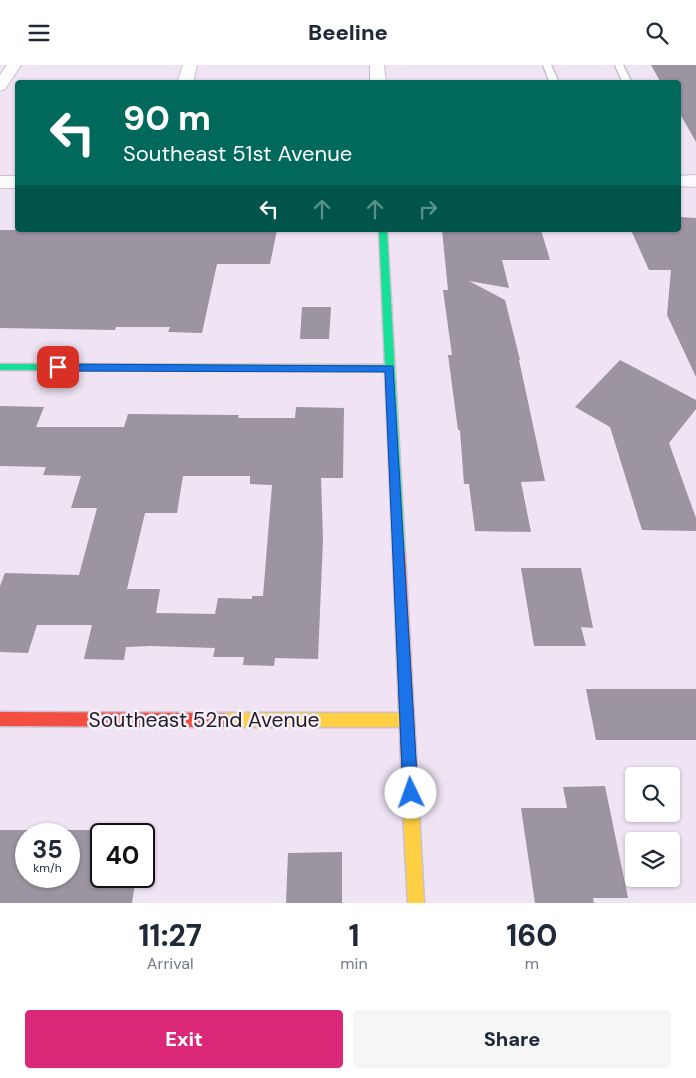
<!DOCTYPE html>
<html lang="en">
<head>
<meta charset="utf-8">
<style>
	body { margin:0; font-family:"DM Sans",sans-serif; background:#f6f6f7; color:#1f2937; height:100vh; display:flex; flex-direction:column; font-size:19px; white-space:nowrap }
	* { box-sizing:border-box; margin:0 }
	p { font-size:16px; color:#747a83 }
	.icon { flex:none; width:28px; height:28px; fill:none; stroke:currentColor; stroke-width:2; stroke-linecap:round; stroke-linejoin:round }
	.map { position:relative; height:838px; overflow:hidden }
	.drawer { display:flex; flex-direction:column; background:#fff; flex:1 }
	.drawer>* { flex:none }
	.top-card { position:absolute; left:15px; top:15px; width:666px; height:152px; border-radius:5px; box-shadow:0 1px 4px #0004; background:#00695c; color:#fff; overflow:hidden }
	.fabs { position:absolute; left:625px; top:702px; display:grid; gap:10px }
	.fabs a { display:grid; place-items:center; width:55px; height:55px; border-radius:5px; background:#fff; box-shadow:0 1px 4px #0004; font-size:25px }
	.speed { position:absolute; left:15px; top:758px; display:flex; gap:10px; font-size:25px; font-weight:700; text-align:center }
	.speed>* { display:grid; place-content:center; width:65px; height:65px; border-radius:50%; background:#fff; box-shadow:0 1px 4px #0004; line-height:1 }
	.speed small { font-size:12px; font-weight:400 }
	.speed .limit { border:2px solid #111; border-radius:8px; background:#fff; color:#111 }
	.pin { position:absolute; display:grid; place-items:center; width:42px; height:42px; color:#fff; margin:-21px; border-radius:10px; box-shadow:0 2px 8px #0006 }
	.me { position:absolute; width:55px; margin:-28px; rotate:357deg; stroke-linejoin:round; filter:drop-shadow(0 0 4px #0008) }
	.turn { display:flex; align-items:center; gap:18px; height:105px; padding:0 25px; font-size:22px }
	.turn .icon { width:65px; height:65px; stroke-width:2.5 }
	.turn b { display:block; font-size:35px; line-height:42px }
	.lanes { display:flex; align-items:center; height:48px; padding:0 25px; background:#0003; justify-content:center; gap:25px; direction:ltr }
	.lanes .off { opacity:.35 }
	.eta { display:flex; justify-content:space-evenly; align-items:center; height:85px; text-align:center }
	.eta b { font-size:30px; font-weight:800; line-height:35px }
	.action { display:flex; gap:10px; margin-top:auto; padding:10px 25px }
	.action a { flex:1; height:58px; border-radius:5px; background:#db2777; color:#fff; font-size:20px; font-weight:800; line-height:58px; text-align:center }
	.action a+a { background:#f6f6f7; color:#1f2937 }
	header { display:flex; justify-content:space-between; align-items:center; height:65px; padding:0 25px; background:#fff; font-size:22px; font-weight:800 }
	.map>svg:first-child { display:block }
	.building { fill:#9c94a0; fill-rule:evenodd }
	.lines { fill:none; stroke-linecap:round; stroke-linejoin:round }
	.lane-casing { stroke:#cac0cd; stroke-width:3 }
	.street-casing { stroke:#cac0cd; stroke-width:2 }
	.fast-casing { stroke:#cac0cd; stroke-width:3 }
	.slow-casing { stroke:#cac0cd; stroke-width:3 }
	.jam-casing { stroke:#cac0cd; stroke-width:3 }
	.lane { fill:#fdfbfd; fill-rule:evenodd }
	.street { fill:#fdfbfd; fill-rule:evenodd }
	.fast { fill:#16e098; fill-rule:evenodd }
	.slow { fill:#ffcf43; fill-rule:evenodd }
	.jam { fill:#f24e42; fill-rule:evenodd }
	.route { fill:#1a73e8; stroke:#114b97 }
	.labels { text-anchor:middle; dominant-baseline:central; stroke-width:5; stroke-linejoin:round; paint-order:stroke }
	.near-street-label { font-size:21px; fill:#221a24; stroke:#f8f0fb }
</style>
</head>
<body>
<header><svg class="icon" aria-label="menu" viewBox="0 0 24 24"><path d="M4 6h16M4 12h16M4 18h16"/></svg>Beeline<svg class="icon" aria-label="search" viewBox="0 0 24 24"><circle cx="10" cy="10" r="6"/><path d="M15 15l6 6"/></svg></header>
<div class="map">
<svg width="696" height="838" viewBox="0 0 696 838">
	<rect width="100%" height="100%" fill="#efe3f4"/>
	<g class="building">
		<polygon points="651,0 696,0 696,77 679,47 679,18 661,18"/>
		<polygon points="679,152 696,153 696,312 667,250 671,205 649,205 631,165 679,165"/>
		<polygon points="0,165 277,165 270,199 217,199 202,268 168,267 170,262 116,262 115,265 0,263"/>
		<polygon points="442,165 541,165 550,195 502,195 509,223 469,216 505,235 520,295 519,295 545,416 521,417 531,467 475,466 469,419 464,419 460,365 458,365 448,290 452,290 443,225 448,225"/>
		<polygon points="302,242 331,242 329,274 300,274"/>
		<polygon points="620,295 696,335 696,344 669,378 696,453 696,466 642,465 610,362 575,342"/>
		<path d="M0 341 44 342 36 362H124L128 349 239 350 238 353H295L296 342 344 343 343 413H321L323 474 318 594 275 593 274 601 243 600 244 592H213L215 583 150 581 126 582 124 595 84 594 92 560H37L28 588 0 587V521L5 508 79 510 97 443H71L81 411 43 410 46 402 0 401ZM183 411H250V419L272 420 263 531H252V534L218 533 215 549 156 548 160 524H127L145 448H177Z"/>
		<polygon points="521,503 581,503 593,563 581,562 586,581 534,581"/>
		<polygon points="586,624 696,624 696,675 596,675"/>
		<polygon points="605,721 628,833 593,833 594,838 535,838 521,743 567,743 563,722"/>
		<path d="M0 765H144L143 769H101V811H136L132 838H0ZM26 769H69V811H26Z"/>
		<polygon points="342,787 342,838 286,838 288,788"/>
	</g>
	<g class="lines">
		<g class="lane-casing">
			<g id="lane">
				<polygon points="543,0 551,0 559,18 550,18"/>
				<polygon points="615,0 623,0 632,18 623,18"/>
			</g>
		</g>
		<g class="street-casing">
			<g id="street">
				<polygon points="7,0 21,0 5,24 0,26 0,10"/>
				<polygon points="183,0 197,0 193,18 177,18"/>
				<polygon points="370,0 384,0 386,18 370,18"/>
				<polygon points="696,110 696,122 679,121 679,111"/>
				<rect x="0" y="111" width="18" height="12"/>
			</g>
		</g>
		<g class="fast-casing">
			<polygon id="fast" points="379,165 387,165 405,489 403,493 399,494 395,493 393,489 385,306 0,305 0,299 385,300"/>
		</g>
		<g class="slow-casing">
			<g id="slow">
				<polygon points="224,648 407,648 412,650 414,655 412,660 407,662 224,662 219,660 217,655 219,650"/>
				<polygon points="411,738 416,741 419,746 424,838 408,838 403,746 406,741"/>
			</g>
		</g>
		<g class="jam-casing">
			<g id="jam">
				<polygon points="399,484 403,485 405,489 419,746 416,751 411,754 406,751 403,746 393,489 395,485"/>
				<polygon points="0,647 224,648 229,650 231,655 229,660 224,662 0,661"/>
			</g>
		</g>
		<use href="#lane" class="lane"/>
		<use href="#street" class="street"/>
		<use href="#fast" class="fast"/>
		<use href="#slow" class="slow"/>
		<use href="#jam" class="jam"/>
	</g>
	<polygon class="route" points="58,299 393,301 418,728 416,734 411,736 405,734 403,728 385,307 58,306 53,302"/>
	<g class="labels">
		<g class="near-street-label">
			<text x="204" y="655">Southeast 52nd Avenue</text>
		</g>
	</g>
</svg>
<div class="fabs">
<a><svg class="icon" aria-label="search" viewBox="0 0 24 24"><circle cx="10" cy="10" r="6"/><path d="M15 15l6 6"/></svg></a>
<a><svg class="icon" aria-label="layers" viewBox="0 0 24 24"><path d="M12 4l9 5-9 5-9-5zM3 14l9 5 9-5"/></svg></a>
</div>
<div class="speed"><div>35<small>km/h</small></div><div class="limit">40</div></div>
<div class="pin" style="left:58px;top:302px;background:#d93025"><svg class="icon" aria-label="arrive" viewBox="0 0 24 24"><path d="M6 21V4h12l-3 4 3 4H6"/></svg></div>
<svg class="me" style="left:411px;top:728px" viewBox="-20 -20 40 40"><circle r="19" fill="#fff"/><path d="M0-13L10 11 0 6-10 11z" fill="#1a73e8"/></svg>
<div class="top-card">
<div class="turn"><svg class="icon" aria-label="left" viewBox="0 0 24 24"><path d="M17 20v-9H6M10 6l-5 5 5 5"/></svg><div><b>90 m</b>Southeast 51st Avenue</div></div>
<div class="lanes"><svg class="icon" aria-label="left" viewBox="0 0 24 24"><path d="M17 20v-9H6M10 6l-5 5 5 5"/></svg><svg class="icon off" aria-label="ahead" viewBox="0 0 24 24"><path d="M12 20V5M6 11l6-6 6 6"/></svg><svg class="icon off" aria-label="ahead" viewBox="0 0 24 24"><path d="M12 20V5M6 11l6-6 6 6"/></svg><svg class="icon off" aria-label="right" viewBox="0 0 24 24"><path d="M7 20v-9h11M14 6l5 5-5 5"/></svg></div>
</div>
</div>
<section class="drawer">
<div class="eta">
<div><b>11:27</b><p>Arrival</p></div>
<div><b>1</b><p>min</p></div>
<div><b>160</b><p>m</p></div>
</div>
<div class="action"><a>Exit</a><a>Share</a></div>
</section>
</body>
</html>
